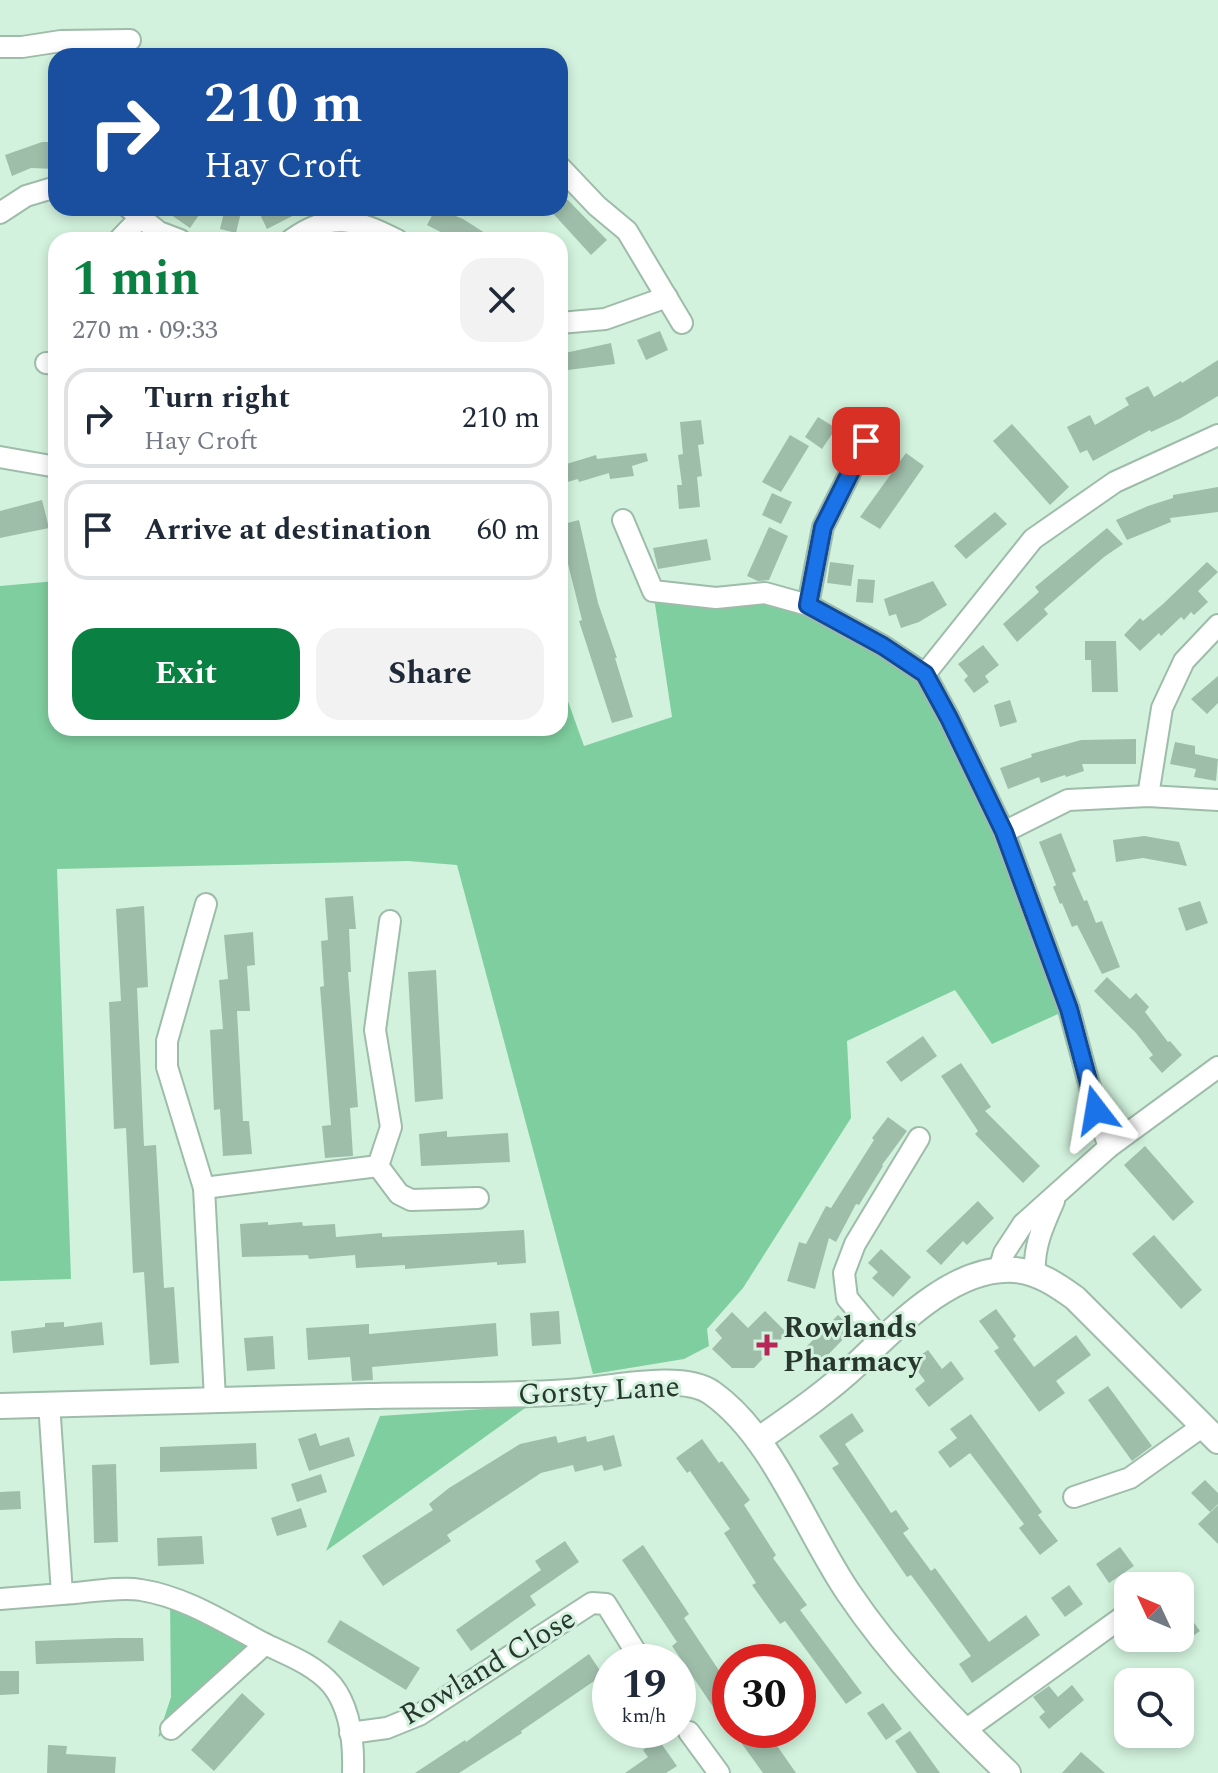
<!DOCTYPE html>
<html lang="en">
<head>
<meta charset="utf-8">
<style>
	body { margin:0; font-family:Spectral,serif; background:#f2f2f3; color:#1f2937; height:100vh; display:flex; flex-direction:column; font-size:30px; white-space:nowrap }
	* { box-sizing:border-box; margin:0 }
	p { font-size:26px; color:#747a83 }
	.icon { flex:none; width:44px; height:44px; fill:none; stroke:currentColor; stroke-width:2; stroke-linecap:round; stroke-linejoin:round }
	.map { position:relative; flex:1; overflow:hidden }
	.drawer { position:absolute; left:48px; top:232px; width:520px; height:504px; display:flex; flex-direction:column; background:#fff; border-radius:24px; box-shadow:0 4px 12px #0003 }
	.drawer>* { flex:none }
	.top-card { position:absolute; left:48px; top:48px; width:520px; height:168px; border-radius:24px; box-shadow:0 4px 12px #0003; background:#1a4fa0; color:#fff; overflow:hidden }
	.needle { width:52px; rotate:314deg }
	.tools { position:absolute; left:1114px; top:1572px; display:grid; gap:16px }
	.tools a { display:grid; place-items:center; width:80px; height:80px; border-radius:16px; background:#fff; box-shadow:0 4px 12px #0003; font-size:40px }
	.speed { position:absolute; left:592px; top:1644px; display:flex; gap:16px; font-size:40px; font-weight:700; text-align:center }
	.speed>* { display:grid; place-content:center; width:104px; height:104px; border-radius:50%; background:#fff; box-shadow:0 4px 12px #0003; line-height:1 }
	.speed small { font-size:20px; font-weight:400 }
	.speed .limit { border:12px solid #d22; background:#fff; color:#111 }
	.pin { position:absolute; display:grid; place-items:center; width:68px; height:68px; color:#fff; margin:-34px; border-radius:16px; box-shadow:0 4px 12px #0006 }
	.me { position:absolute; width:88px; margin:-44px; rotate:346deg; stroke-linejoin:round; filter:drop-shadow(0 0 6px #0008) }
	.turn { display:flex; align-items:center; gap:28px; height:168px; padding:0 24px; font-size:36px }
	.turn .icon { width:104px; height:104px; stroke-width:2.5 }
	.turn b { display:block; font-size:56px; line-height:68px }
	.round { display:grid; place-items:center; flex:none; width:84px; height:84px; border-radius:24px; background:#f2f2f3 }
	.headline { display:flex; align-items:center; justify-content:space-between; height:136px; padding:0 24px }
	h1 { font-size:48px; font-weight:700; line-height:60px; color:#0b8043 }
	.cta { display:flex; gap:16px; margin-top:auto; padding:16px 24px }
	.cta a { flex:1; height:92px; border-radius:24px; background:#0b8043; color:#fff; font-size:32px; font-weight:700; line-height:92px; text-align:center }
	.cta a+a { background:#f2f2f3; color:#1f2937 }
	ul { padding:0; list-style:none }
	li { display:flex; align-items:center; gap:24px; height:100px; margin:0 16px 12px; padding:0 8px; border:4px solid #e0e1e3; border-radius:24px }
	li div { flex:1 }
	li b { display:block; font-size:30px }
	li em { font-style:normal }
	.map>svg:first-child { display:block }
	.green { fill:#7fce9f }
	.building { fill:#9fbeaa }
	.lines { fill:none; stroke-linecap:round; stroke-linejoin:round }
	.minor-casing { stroke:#9ebca9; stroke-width:24 }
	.tertiary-casing { stroke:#9ebca9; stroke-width:28 }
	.minor { stroke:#fff; stroke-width:20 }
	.tertiary { stroke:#fff; stroke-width:24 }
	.route-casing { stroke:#114b97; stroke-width:20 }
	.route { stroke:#1a73e8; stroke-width:14 }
	.poi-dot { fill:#b62656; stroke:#d2f2dd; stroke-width:3 }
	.labels { text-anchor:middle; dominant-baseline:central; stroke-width:6; stroke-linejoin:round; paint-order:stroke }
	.poi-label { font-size:30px; font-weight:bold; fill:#29362e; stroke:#d2f2dd; text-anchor:start }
	.street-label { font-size:30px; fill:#29362e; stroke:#d2f2dd }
</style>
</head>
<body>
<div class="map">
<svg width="1218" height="1773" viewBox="0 0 1218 1773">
	<rect width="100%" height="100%" fill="#d2f2dd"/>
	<g class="green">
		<polygon points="56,581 56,728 560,728 560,679 584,746 672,717 653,591 765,593 925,674 949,718 1069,1009 992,1044 955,990 847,1041 851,1118 743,1288 707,1329 709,1346 684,1359 593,1374 457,865 408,861 57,869 71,1279 0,1281 0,586"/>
		<polygon points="528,1406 326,1551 380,1416"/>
		<polygon points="170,1598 265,1644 171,1729 158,1737 171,1697"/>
	</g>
	<g class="building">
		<polygon points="42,142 56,142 56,169 31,168 12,176 5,155"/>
		<polygon points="560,192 607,240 591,255 548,208 560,208"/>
		<polygon points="161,208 190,208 199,215 190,228"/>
		<polygon points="225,208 242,208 236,233 220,229"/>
		<polygon points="257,208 308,208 267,229"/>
		<polygon points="436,208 463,219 496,240 456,240 427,225"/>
		<polygon points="660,331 668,350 646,360 637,340"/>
		<polygon points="611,343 615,364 560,371 560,354"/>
		<polygon points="1218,360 1218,396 1181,418 1151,432 1150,430 1093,461 1087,450 1080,453 1067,427 1090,415 1095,425 1129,405 1125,398 1148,386 1154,397 1181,381 1182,383"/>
		<polygon points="818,417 836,428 822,449 805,437"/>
		<polygon points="701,420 704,444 698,445 702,476 697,477 700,507 679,509 677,485 682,485 678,455 683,454 680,422"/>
		<polygon points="1012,424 1069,487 1050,505 993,441"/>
		<polygon points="790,435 809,446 781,492 762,482"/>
		<polygon points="646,453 648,461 632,466 634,476 610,479 609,473 579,482 578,479 560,484 560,466 596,455 597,459"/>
		<polygon points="906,453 924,466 880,529 860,517"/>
		<polygon points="1218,487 1218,512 1170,518 1171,522 1127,540 1116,520 1148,506 1173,498 1173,495"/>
		<polygon points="772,493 792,502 781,524 762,515"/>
		<polygon points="42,500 49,528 0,538 0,511"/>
		<polygon points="995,512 1007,524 966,559 954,546"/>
		<polygon points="579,520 598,603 617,658 615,658 633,717 612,723 579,621 582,620 560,532 560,525"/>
		<polygon points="769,527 788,536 769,580 758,581 747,576"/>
		<polygon points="1107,528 1123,544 1104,557 1044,609 1048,614 1017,642 1003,624 1039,592 1035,587"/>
		<polygon points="707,539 711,560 658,569 653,548"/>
		<polygon points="830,562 854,565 851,586 827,583"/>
		<polygon points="1207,562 1218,572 1198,591 1208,602 1194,615 1191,612 1184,620 1181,617 1161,636 1159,633 1140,651 1124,635 1140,618 1143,621 1163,604"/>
		<polygon points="858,579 875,580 873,603 856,602"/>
		<polygon points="933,581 947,605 919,622 901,628 896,614 889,616 884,599"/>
		<polygon points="1085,641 1116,641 1118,692 1092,692 1091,660 1085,660"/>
		<polygon points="983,645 999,665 985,676 989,682 974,693 964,680 968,676 958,664"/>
		<polygon points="1218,676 1218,703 1207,714 1191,699"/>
		<polygon points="1010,700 1017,722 1000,727 994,705"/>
		<polygon points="1136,739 1136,764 1082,764 1084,771 1066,777 1065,775 1041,783 1039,777 1008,789 1000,768 1032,757 1031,754 1081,740"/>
		<polygon points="1175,742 1195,746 1195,754 1218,759 1216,781 1194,777 1196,769 1170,764"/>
		<polygon points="1061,833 1076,871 1072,873 1084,901 1087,900 1096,923 1102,921 1120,967 1102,974 1077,925 1072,927 1062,903 1060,904 1053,887 1056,885 1039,842"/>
		<polygon points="1144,836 1179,842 1187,866 1143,858 1116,862 1113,840"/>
		<polygon points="353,896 356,929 349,929 351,972 348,972 358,1107 350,1108 353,1156 325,1158 322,1126 331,1125 320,987 324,986 321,941 328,940 325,898"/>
		<polygon points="1200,901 1208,923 1186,931 1178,908"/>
		<polygon points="144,906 148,987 137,988 144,1146 156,1145 164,1288 174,1287 179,1363 150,1365 144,1272 133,1273 126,1128 114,1129 109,1002 121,1001 116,909"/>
		<polygon points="253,932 255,965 247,966 250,1011 237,1011 243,1121 249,1121 252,1154 223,1156 220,1109 214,1110 210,1030 223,1029 219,980 228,979 224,935"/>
		<polygon points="436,970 443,1099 415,1102 408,972"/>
		<polygon points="1107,977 1130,999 1136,993 1149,1007 1145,1012 1168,1042 1170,1041 1182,1055 1162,1073 1149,1058 1153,1055 1136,1033 1094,991"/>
		<polygon points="923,1036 937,1056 901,1082 886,1062"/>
		<polygon points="961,1063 991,1107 985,1111 1040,1166 1023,1183 975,1134 978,1131 941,1076"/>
		<polygon points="888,1117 907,1131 882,1165 883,1166 859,1205 856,1204 836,1242 829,1238 815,1289 787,1281 799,1242 806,1244 826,1206 831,1208 874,1140 872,1138"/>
		<polygon points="447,1131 447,1137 508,1133 510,1162 421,1166 419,1134"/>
		<polygon points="1145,1146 1194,1202 1173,1221 1124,1165"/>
		<polygon points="978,1201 994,1218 967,1245 963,1241 941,1265 926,1251"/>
		<polygon points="268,1222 268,1225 302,1222 303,1226 335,1224 336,1237 382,1233 382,1237 524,1230 526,1263 497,1265 497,1262 405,1269 405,1265 356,1268 355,1255 309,1259 308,1255 242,1257 240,1224"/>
		<polygon points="1154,1235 1202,1290 1181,1309 1132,1254"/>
		<polygon points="881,1249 911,1277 893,1297 872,1278 878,1272 868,1263"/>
		<polygon points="996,1309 1016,1336 1013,1339 1034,1367 1076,1335 1091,1355 1056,1381 1065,1393 1039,1412 994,1351 999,1348 979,1321"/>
		<polygon points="559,1311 561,1344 532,1346 530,1313"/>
		<polygon points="765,1311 787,1333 754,1368 732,1368 712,1349 722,1338 715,1330 732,1312 748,1328"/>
		<polygon points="838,1315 853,1329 821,1362 806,1347"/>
		<polygon points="64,1322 64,1327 102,1322 104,1345 13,1353 11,1331 45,1327 45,1323"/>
		<polygon points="496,1323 498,1356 372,1367 373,1380 352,1381 350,1357 308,1360 306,1328 369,1324 369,1334"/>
		<polygon points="273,1336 275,1369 247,1371 244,1338"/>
		<polygon points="928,1350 942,1369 951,1361 964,1379 929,1407 915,1389 925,1381 911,1362"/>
		<polygon points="1108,1386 1152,1446 1132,1461 1088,1400"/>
		<polygon points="852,1413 864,1431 845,1444 891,1513 896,1510 909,1529 903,1533 931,1571 935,1568 989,1642 1026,1615 1040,1635 972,1683 959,1664 971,1656 911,1575 907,1577 832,1468 839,1464 819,1436"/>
		<polygon points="971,1414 1042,1512 1038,1515 1058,1541 1040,1555 1019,1528 1024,1524 970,1453 950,1468 938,1452 957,1438 950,1429"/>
		<polygon points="316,1433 320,1446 349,1437 355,1456 309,1471 298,1439"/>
		<polygon points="614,1435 622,1466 604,1471 602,1465 575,1472 573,1465 541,1473 447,1535 451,1541 383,1586 362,1556 433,1510 429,1504 449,1488 520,1444 556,1436 558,1443 586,1436 587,1442"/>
		<polygon points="702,1439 719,1463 722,1461 750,1500 744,1505 776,1555 773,1558 807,1605 800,1610 862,1693 846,1704 785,1621 780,1624 752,1585 756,1583 724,1533 730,1529 690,1471 687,1473 676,1458"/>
		<polygon points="256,1443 257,1469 160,1472 160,1447"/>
		<polygon points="116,1464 118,1542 94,1543 92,1465"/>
		<polygon points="321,1474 327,1492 297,1502 291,1484"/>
		<polygon points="1205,1480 1218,1493 1218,1504 1210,1512 1191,1493"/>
		<polygon points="20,1491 21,1509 0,1510 0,1492"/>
		<polygon points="1218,1505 1218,1544 1198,1524"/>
		<polygon points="301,1508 307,1527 277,1536 271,1518"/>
		<polygon points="202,1536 204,1564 158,1566 157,1538"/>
		<polygon points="565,1541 579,1562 530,1596 536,1605 471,1651 456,1630 541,1570 535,1561"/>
		<polygon points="643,1545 689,1614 684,1618 730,1687 730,1732 672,1646 677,1642 622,1560"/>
		<polygon points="1120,1547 1134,1566 1109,1583 1096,1564"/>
		<polygon points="1069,1585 1083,1604 1065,1617 1051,1598"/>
		<polygon points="1189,1616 1200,1631 1180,1645 1180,1622"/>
		<polygon points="340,1620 420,1668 406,1690 327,1642"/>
		<polygon points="116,1638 143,1638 144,1661 36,1664 35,1641"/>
		<polygon points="589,1654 603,1675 521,1731 522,1733 459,1773 415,1773 465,1740 466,1742"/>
		<polygon points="0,1671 19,1671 19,1694 0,1695"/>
		<polygon points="1072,1685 1084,1700 1049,1729 1039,1717 1045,1712 1033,1697 1049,1686 1058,1697"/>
		<polygon points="242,1693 265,1714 214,1771 191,1750"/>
		<polygon points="883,1703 902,1729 886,1740 867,1713"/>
		<polygon points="732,1730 766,1730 796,1773 763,1773"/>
		<polygon points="910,1731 940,1773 917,1773 895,1741"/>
		<polygon points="658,1739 677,1766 666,1773 625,1773 648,1757 643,1750"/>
		<polygon points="48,1745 67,1746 66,1754 116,1757 115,1773 47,1773"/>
		<polygon points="1081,1752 1105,1773 1062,1773"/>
	</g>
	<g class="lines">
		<g class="minor-casing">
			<g id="minor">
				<polyline points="0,47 22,47 61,41 130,40"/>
				<polyline points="560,167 597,206 627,231 682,323"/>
				<polyline points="129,208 159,232 180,240"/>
				<polyline points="0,213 26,196 56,187"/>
				<polyline points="119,240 140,218"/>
				<path d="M291 240C330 211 356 219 397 240"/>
				<polyline points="560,323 605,319 667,297"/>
				<polyline points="46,363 56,364"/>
				<polyline points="0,457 51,466"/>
				<polyline points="623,520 653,591 716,598 765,593 808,605 883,646 925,674 949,718 1004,832 1069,1009 1096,1110 1109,1147"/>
				<polyline points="808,605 823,527 866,441"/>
				<polyline points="925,674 1033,539 1115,482 1218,435"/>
				<polyline points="1148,796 1162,708 1184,661 1218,625"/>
				<polyline points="1004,832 1068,800 1148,796 1218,800"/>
				<polyline points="206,904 167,1041 167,1067 204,1188 215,1399"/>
				<polyline points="378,1166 399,1194 411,1200 478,1198"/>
				<polyline points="204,1188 378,1166 391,1127 375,1030 390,921"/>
				<polyline points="999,1270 1004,1253 1023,1224 1109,1147 1218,1067"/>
				<path d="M1035 1275C1033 1247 1043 1226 1054 1201"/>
				<polyline points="881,1339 847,1298 844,1273 855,1244 919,1138"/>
				<polyline points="1074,1497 1130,1478 1203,1426"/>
				<path d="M62 1594C85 1593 119 1586 141 1590 186 1597 225 1623 265 1644 288 1655 315 1665 332 1685 351 1709 354 1744 353 1773"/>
				<polyline points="0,1599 62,1594 49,1403"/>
				<polyline points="171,1729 265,1644"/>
				<polyline points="964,1731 1128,1613"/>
				<polyline points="689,1732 719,1773"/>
				<polyline points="350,1733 387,1728 419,1715 592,1603 606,1604 642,1662"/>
			</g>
		</g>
		<g class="tertiary-casing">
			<g id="tertiary">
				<path d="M0 1406C123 1403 246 1399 369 1396 436 1394 503 1397 569 1392 606 1390 682 1371 712 1393 773 1436 806 1530 848 1592 893 1659 950 1717 1008 1773"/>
				<path d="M758 1440C792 1416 826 1393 856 1365 896 1327 954 1265 1015 1270 1038 1272 1057 1285 1075 1298L1218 1441"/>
			</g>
		</g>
		<use href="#minor" class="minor"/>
		<use href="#tertiary" class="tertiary"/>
	</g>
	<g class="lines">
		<g class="route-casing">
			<polyline id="route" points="866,441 823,527 808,605 883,646 925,674 949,718 1004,832 1069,1009 1096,1110"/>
		</g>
		<use href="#route" class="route"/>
	</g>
	<path class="poi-dot" d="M763 1333h8v8h8v8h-8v8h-8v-8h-8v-8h8z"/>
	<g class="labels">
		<g class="poi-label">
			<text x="783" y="1328">Rowlands<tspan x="783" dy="34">Pharmacy</tspan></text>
		</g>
		<g class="street-label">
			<text transform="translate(599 1391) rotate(-3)">Gorsty Lane</text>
			<text transform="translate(488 1667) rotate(-31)">Rowland Close</text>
		</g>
	</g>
</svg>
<div class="tools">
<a><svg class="needle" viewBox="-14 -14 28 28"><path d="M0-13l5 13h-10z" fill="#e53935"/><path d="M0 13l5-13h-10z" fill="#747a83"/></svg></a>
<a><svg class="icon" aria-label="search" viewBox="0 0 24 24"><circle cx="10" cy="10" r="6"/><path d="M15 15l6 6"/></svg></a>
</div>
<div class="speed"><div>19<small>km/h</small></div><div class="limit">30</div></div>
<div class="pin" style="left:866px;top:441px;background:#d93025"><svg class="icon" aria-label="arrive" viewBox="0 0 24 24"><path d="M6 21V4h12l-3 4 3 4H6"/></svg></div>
<svg class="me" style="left:1096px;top:1110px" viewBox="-20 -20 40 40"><path d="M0-17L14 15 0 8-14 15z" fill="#1a73e8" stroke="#fff" stroke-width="4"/></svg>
<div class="top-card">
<div class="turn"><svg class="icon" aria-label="right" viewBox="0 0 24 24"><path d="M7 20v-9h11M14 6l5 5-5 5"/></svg><div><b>210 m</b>Hay Croft</div></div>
</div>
<section class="drawer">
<div class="headline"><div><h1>1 min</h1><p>270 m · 09:33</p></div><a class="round"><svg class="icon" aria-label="close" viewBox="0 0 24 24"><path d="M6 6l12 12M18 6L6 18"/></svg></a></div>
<ul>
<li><svg class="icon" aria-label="right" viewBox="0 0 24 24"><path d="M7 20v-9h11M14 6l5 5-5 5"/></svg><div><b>Turn right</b><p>Hay Croft</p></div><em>210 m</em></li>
<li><svg class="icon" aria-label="arrive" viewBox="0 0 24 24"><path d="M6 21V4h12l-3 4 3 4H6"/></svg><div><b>Arrive at destination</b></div><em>60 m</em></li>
</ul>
<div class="cta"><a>Exit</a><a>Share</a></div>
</section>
</div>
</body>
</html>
